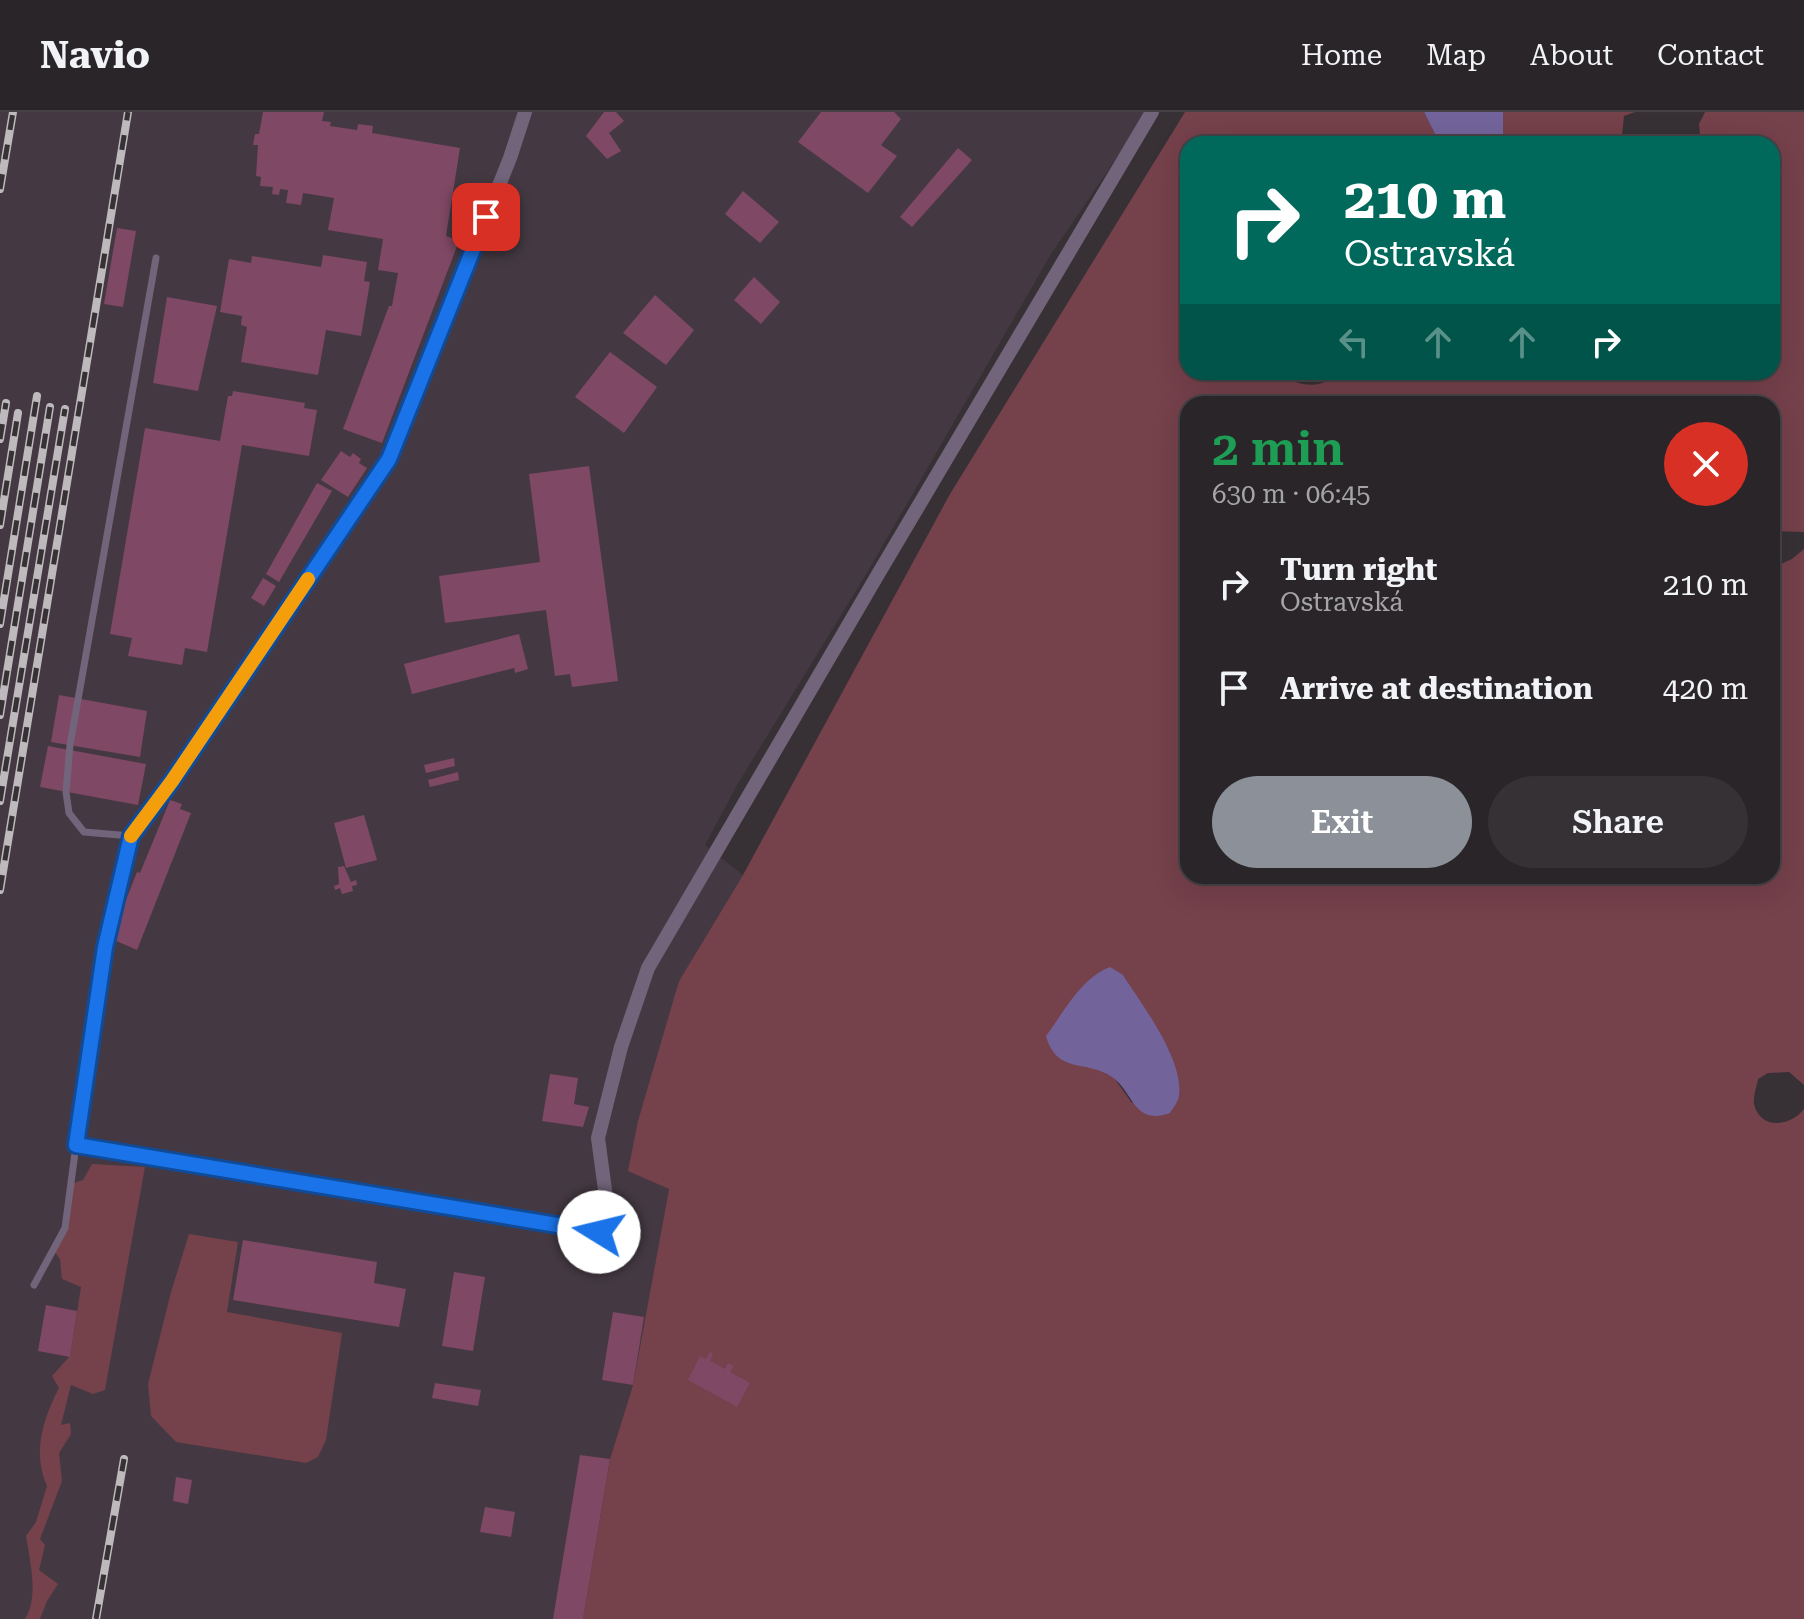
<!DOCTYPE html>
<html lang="en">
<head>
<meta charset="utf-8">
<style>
	body { margin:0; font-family:"Roboto Serif",serif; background:#353134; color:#f1f3f6; height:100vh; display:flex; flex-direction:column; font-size:30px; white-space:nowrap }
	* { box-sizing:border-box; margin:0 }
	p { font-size:26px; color:#a5a5a8 }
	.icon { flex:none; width:44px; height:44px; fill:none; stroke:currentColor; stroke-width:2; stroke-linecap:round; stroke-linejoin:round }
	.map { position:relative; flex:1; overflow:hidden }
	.details { position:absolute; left:1180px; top:284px; width:600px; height:488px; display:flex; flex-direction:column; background:#292528; border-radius:24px; box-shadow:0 8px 32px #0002,0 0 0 2px #454245 }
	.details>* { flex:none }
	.guide { position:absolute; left:1180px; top:24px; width:600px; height:244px; border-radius:24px; box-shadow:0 8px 32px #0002,0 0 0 2px #454245; background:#00695c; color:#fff; overflow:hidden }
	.pin { position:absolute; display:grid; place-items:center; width:68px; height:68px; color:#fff; margin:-34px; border-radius:16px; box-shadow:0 4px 12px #0006 }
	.me { position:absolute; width:88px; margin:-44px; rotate:279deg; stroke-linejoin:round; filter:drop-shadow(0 0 6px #0008) }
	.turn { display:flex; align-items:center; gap:28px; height:168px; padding:0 32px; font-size:36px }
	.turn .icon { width:104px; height:104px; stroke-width:2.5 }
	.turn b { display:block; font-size:56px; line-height:68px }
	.lanes { display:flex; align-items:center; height:76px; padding:0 32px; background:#0003; justify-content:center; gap:40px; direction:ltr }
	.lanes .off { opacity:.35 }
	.round { display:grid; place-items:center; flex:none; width:84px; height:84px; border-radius:42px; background:#353134 }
	.headline { display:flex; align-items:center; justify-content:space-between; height:136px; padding:0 32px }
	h1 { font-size:48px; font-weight:600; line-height:60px; color:#1e9e55 }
	.primary-button { display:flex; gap:16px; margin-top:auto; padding:16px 32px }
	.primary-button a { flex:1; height:92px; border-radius:48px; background:#8c9099; color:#fff; font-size:32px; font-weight:600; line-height:92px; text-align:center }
	.primary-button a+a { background:#353134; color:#f1f3f6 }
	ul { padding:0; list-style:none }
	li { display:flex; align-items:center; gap:24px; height:104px; padding:0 32px }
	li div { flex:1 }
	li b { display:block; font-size:30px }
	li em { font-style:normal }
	header { display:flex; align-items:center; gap:48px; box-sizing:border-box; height:112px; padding:0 40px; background:#292528; border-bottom:2px solid #454245 }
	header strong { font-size:38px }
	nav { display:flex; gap:44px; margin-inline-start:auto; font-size:28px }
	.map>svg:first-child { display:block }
	.built { fill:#443942 }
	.green { fill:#75414b; fill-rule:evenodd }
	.water { fill:#72649a }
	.building { fill:#7f4864 }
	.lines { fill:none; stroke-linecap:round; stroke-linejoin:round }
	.lane { stroke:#72647a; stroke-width:7 }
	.street { stroke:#72647a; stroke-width:14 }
	.rail-casing { stroke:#bdb9bc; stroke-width:8 }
	.rail { stroke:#373136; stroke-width:5; stroke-dasharray:15; stroke-linecap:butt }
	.route-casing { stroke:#114b97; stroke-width:20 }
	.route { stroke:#1a73e8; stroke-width:14 }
	.slow { stroke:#f59e0b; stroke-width:14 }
</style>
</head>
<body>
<header>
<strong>Navio</strong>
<nav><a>Home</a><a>Map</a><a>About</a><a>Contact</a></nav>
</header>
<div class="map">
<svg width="1804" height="1507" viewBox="0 0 1804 1507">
	<rect width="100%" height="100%" fill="#373136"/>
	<polygon class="built" points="0,0 1148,0 1051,142 868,459 737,673 705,733 743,763 679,869 640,1062 669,1077 633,1273 610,1347 584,1507 0,1507"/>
	<g class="green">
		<path d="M1185 0H1424L1440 32H1188V260H1284V264C1300 274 1315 276 1332 267L1331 260H1772V32H1701L1699 12 1705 0H1804V420L1772 419V292H1188V764H1772V456L1792 447 1804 437V973L1789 960 1768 961 1758 967C1757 974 1753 984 1754 992 1760 1018 1790 1015 1804 997V1507H583L610 1347 633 1273 669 1077 628 1059 638 1009 679 869 743 763 950 382ZM1123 863 1170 940 1132 991 1114 966 1105 961Z"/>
		<polygon points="1503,0 1635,0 1624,4 1621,32 1503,32"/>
		<path d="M92 1052 145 1055 105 1278 93 1282 71 1273 61 1313 70 1311 71 1322 59 1341 62 1369 40 1427 45 1433 39 1458 58 1472 47 1489 40 1507H25C39 1485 30 1449 26 1424L36 1410 47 1374C32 1341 43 1307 59 1276L52 1264 70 1244 81 1175 62 1167 60 1147 53 1138 65 1116 71 1072 83 1068Z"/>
		<polygon points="189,1122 238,1130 227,1200 342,1221 326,1328 318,1345 306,1351 176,1330 151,1304 148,1272 171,1180"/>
	</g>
	<g class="water">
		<polygon points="1424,0 1503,0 1503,32 1440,32"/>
		<path d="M1110 855 1123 863C1142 893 1184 947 1179 984 1178 990 1173 996 1170 1001 1133 1014 1134 980 1112 965 1086 947 1057 963 1046 924 1064 900 1081 866 1110 855Z"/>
	</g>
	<g class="building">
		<polygon points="263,0 324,0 322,9 331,10 330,14 357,18 358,12 373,14 372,21 460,36 446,124 459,129 382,331 343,317 389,194 392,194 398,161 378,158 383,127 328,118 334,86 303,81 301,93 286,91 288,78 280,77 279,83 272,82 273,75 260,74 261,65 256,64 258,33 253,33 255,22 259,22"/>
		<polygon points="604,0 616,0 624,9 609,21 621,39 607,47 586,24"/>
		<polygon points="821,0 894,0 901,7 881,33 897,44 868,81 798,30"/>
		<polygon points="958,36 972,48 912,115 900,105"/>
		<polygon points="743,79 779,110 760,131 725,102"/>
		<polygon points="117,116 136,119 123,195 104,192"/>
		<polygon points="323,143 367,150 364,169 370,170 361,224 326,218 318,263 241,250 247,215 241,213 242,204 220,200 229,147 251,151 252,144 321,155"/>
		<polygon points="754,165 780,190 761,212 734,188"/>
		<polygon points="655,183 694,218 666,253 623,221"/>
		<polygon points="167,185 217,194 198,279 153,271"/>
		<polygon points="610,240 657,275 624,321 575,285"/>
		<polygon points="233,279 305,291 304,296 317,298 309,344 242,333 207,540 185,536 182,553 128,544 132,526 110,522 145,316 220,329 228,284 232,284"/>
		<polygon points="341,339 350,345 353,341 361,347 359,351 367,356 348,385 321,368"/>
		<polygon points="589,354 618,569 572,575 570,562 555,564 546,498 445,511 439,464 540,450 529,362"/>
		<polygon points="317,371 332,379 279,470 266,462"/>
		<polygon points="263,466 276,474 264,494 251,486"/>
		<polygon points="519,522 528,557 515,561 514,556 412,582 404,552"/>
		<polygon points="59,583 147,599 140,645 51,630"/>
		<polygon points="48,634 146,652 138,693 40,675"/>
		<polygon points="454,646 455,654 426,661 424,653"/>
		<polygon points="458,660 459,668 430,675 428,668"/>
		<polygon points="170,688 182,692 180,697 191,701 137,838 114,828 121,810 118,808 137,760 140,761"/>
		<polygon points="364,703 377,748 346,756 334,711"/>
		<polygon points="344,754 351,770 356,768 357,773 352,774 353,779 342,782 340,776 335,778 334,774 339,772 338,755"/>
		<polygon points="550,962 578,966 574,992 589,995 583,1015 542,1009"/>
		<polygon points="243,1128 377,1150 374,1171 406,1177 399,1215 233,1188"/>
		<polygon points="454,1160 485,1165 473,1239 442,1234"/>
		<polygon points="46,1193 77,1199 70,1245 38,1239"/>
		<polygon points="613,1200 644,1205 633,1273 602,1268"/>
		<polygon points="710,1240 713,1242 710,1249 725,1257 728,1251 734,1254 730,1260 750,1271 737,1295 688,1268 700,1244 706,1247"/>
		<polygon points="435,1271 481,1278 478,1294 432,1286"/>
		<polygon points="580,1343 610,1347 583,1507 553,1507"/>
		<polygon points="176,1365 192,1368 188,1392 173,1389"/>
		<polygon points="485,1395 515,1400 511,1425 480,1420"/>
	</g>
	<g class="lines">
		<g class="lane">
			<polyline points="131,724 84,720 69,701 66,680 70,633 156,146"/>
			<polyline points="34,1173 65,1116 76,1033"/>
		</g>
		<polyline class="street" points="525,0 510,46 389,347 172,669 131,724 105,835 76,1033 599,1120 605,1078 598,1026 621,935 648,856 877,464 1152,0"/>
		<g class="rail-casing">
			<g id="rail">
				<polyline points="0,77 13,0"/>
				<polyline points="0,327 6,291"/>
				<polyline points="0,413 18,301"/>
				<polyline points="0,512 37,284"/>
				<polyline points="0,603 50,295"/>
				<polyline points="0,689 65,297"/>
				<polyline points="0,778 128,0"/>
				<polyline points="96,1507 124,1347"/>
			</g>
		</g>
		<use href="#rail" class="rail"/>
	</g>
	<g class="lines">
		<g class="route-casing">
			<polyline id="route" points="486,105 389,347 172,669 131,724 105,835 76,1033 599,1120"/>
		</g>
		<use href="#route" class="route"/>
		<polyline class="slow" points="131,724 172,669 308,467"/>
	</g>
</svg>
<div class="pin" style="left:486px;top:105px;background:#d93025"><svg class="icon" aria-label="arrive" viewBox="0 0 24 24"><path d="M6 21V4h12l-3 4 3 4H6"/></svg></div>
<svg class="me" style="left:599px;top:1120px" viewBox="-20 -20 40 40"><circle r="19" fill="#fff"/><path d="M0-13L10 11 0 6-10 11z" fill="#1a73e8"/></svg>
<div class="guide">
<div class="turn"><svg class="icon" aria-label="right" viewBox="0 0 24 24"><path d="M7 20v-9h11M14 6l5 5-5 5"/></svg><div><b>210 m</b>Ostravská</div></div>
<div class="lanes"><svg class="icon off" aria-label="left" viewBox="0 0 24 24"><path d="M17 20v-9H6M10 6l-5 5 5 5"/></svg><svg class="icon off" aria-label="ahead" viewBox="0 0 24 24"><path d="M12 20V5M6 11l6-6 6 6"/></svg><svg class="icon off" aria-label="ahead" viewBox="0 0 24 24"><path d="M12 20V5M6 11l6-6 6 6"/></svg><svg class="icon" aria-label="right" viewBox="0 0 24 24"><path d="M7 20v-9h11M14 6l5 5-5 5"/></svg></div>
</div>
<section class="details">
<div class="headline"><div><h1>2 min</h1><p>630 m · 06:45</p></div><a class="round" style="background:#d93025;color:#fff"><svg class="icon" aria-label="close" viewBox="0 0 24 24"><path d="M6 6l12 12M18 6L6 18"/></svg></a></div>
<ul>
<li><svg class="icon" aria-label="right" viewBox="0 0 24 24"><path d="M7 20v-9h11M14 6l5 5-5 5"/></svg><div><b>Turn right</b><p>Ostravská</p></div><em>210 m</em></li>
<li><svg class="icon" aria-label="arrive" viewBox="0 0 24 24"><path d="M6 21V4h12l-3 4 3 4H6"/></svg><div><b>Arrive at destination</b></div><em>420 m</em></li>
</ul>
<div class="primary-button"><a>Exit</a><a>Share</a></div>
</section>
</div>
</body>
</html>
